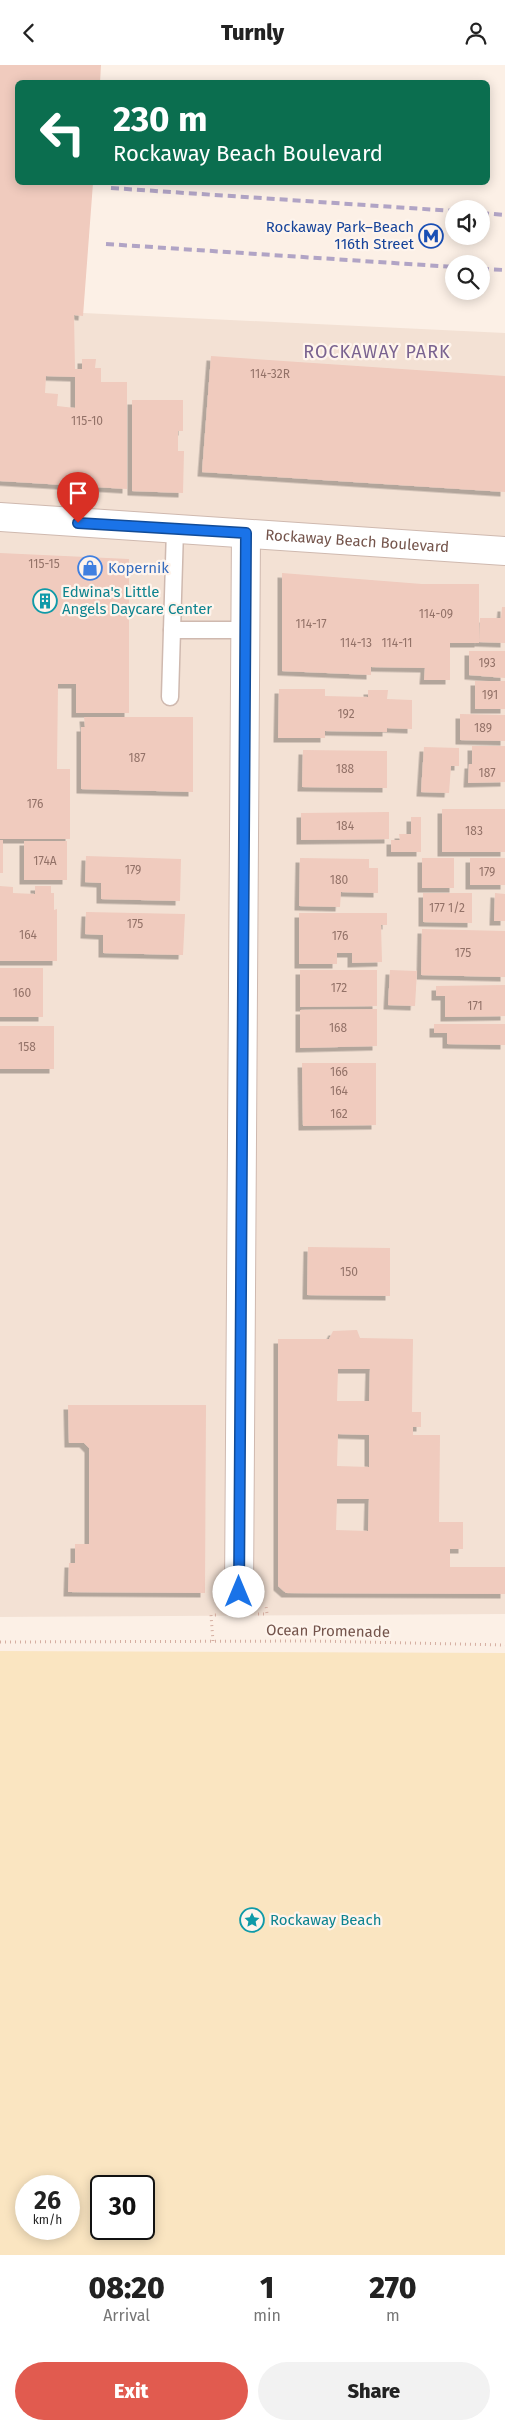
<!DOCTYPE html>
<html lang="en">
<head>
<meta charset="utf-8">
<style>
	body { margin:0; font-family:"Fira Sans",sans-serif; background:#f2f2f2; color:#222; height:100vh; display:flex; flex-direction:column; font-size:19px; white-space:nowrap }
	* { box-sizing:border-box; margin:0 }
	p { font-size:16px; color:#767676 }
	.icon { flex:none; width:28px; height:28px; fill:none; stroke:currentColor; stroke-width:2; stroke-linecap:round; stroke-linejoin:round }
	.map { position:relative; height:2190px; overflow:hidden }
	.panel { display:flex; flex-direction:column; background:#fff; flex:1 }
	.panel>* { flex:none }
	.top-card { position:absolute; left:15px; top:15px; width:475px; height:105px; border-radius:8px; box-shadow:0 2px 12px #0003; background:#0b6e4f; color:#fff; overflow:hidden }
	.fabs { position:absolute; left:445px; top:135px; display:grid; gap:10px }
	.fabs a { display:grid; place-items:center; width:45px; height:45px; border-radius:50%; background:#fff; box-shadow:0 2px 12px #0003; font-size:25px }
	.speed { position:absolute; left:15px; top:2110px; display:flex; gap:10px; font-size:25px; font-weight:700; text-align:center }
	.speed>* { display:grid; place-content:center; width:65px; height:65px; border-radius:50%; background:#fff; box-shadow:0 2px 12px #0003; line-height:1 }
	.speed small { font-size:12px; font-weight:400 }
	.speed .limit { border:2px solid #111; border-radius:8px; background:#fff; color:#111 }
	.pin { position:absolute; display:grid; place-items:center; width:42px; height:42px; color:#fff; margin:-51px -21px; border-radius:50% 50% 50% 0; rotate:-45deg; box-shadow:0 0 5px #0007 }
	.pin .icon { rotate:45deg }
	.me { position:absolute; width:55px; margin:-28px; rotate:0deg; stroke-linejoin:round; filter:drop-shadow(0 0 4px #0008) }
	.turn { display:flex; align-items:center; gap:18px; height:105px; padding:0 15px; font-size:22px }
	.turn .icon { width:65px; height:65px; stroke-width:2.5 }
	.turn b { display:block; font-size:35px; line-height:42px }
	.eta { display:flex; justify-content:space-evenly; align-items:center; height:85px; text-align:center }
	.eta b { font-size:30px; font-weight:800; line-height:35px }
	.action { display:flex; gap:10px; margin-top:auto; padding:10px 15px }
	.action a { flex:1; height:58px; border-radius:30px; background:#e15b4f; color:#fff; font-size:20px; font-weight:800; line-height:58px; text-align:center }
	.action a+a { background:#f2f2f2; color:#222 }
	header { display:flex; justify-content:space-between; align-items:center; height:65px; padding:0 15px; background:#fff; font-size:22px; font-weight:800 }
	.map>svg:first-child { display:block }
	.residential { fill:#f3e1d4 }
	.sand { fill:#fae5c1; fill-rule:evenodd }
	.building { fill:#f0cbbe; fill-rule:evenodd; filter:url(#shadow) }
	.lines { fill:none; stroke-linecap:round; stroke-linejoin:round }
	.service-casing { stroke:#cfb9af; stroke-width:19 }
	.minor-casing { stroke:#cfb9af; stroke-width:30 }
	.tertiary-casing { stroke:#cfb9af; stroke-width:30 }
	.path { stroke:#d5aea1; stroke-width:3; stroke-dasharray:1 4; stroke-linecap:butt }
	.service { stroke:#fff; stroke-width:16 }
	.minor { stroke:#fff; stroke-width:28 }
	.tertiary { stroke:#fff; stroke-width:28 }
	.rail { stroke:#b1a4c5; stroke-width:4; stroke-dasharray:8 5; stroke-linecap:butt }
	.route-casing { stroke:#114b97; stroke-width:12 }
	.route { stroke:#1a73e8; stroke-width:9 }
	.labels { text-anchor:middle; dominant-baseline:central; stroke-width:4.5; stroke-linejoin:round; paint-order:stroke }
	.number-label { font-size:12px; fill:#937268 }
	.transit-label { font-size:15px; fill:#164399; stroke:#fef4ec; text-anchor:end }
	.street-label { font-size:15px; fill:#74544b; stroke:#fef4ec }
	.shop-label { font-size:15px; fill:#366cbe; stroke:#fef4ec; text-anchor:start }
	.culture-label { font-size:15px; fill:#0d838f; stroke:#fef4ec; text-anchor:start }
	.quarter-label { font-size:18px; letter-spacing:1px; fill:#7a6390; stroke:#fef4ec }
</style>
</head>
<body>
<header><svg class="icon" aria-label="back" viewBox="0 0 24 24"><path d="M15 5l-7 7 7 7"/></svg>Turnly<svg class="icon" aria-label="person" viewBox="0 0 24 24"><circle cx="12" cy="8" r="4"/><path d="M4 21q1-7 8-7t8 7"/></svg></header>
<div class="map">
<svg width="505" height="2190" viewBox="0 0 505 2190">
	<defs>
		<filter id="shadow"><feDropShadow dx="-4.5" dy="4.5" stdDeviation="0" flood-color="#0004"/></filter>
	</defs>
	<rect width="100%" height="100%" fill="#fcf0e6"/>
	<polygon class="residential" points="0,244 505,268 505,1549 0,1552"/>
	<path class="sand" d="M0 1586 505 1588V2190H0ZM26 2121H69V2164H26ZM101 2121H144V2164H101Z"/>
	<g class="building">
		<path d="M0 0H101L100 18H18V118H93L83 251 74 250 75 304H82V294H96L95 303H101V317H127V424L0 416ZM46 311 75 312V343L57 341 58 329 45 328Z"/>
		<polygon points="211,291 505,311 505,427 202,407"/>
		<polygon points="132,335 183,335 183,366 178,366 178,386 184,386 183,428 132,426"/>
		<polygon points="0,488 129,494 129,648 76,648 76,619 58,619 57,704 70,704 70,774 0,774"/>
		<polygon points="282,508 422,519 479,519 479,578 450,578 450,615 424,615 425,603 371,602 371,610 282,606"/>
		<polygon points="502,542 505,542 505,578 479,577 480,553 501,553"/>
		<polygon points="469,586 505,586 505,613 469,610"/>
		<rect x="475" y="616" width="30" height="28"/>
		<polygon points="279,624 325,624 325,631 368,632 368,625 388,625 387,634 412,635 412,664 387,663 387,667 325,666 325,673 278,673"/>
		<polygon points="460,649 505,650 505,676 460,675"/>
		<polygon points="84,652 193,652 193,727 81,724 81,662 85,662"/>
		<polygon points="472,681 505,681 505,717 468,718 469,699 472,699"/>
		<polygon points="424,682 459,683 459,701 451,701 449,728 421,727"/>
		<polygon points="303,685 387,686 387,723 302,722"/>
		<rect x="442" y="744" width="63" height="43"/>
		<polygon points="389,747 389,774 301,775 301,748"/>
		<polygon points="411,752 421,752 421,787 391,787 391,775 400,775 399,769 411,769"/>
		<rect x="0" y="775" width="3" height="33"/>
		<rect x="24" y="776" width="43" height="39"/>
		<polygon points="86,791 181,794 180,836 101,834 101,818 85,817"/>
		<polygon points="300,793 369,794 369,803 378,803 378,828 341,827 340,842 299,841"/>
		<rect x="422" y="793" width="32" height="30"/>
		<rect x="470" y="793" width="35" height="27"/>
		<polygon points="0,821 13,822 13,828 35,829 35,821 51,821 51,828 54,828 54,845 57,844 57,896 0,896"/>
		<polygon points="423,828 472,828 472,858 423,857"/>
		<polygon points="495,828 505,829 505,856 494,856"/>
		<polygon points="86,847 185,849 183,890 103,888 103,870 85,869"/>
		<polygon points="299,848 387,848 387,860 381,860 382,897 352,898 352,888 337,888 337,899 299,899"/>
		<polygon points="422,864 505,866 505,912 421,910"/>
		<rect x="0" y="903" width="43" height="49"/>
		<polygon points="300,905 377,905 377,941 300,942"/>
		<polygon points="390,905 417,906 415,941 388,940"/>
		<polygon points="505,920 505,951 445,952 445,931 436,931 436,921"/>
		<polygon points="377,944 377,981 300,983 300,945"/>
		<polygon points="434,959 505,959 505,980 447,979 447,968 434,968"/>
		<rect x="0" y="961" width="54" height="43"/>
		<polygon points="302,998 376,998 376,1060 303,1061"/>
		<polygon points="308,1182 390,1183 390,1231 307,1230"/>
		<path d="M357 1265 360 1273 413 1274 412 1347H421V1362H413V1370H440L439 1457H463V1484H450V1502H505V1529L286 1528 278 1521V1274H329L333 1266ZM338 1304H370L369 1336H337ZM338 1369 369 1370V1402L337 1401ZM337 1434H369L368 1466 336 1465Z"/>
		<polygon points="68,1340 206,1340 205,1528 68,1527 69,1498 75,1498 75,1479 89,1479 89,1383 84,1378 69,1378"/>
	</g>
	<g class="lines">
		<g class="service-casing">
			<g id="service">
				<polyline points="175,464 172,565 245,565"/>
				<polyline points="170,632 172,565"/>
			</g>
		</g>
		<g class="minor-casing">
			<polyline id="minor" points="239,1527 246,469"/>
		</g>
		<g class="tertiary-casing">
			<g id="tertiary">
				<path id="s1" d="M0 452 505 486"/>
			</g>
		</g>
		<g class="path">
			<polyline points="258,1549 267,1549 266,1540"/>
			<polyline points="213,1576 211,1550 219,1550"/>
			<polyline points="0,1577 314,1576 505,1580"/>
		</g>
		<use href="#service" class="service"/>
		<use href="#minor" class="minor"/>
		<use href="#tertiary" class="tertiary"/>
		<g class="rail">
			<polyline points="111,123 454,146"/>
			<polyline points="481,148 505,150"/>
			<polyline points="106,179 454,202"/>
			<polyline points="481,204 505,205"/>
		</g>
	</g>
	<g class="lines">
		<g class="route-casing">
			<polyline id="route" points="78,458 246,468 239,1527"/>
		</g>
		<use href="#route" class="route"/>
	</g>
	<defs>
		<g id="metro-ring" transform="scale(1.25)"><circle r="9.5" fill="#fef4ec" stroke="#1a4fb4" stroke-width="1.5"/><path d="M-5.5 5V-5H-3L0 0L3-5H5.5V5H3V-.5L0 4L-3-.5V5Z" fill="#1a4fb4"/></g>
		<g id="shop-ring" transform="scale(1.25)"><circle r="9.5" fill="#fef4ec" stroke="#3f7fe0" stroke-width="1.5"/><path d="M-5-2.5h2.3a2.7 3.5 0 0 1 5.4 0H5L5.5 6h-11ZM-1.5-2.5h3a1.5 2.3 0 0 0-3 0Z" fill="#3f7fe0"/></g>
		<g id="building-ring" transform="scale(1.25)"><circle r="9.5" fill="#fef4ec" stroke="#0f9aa8" stroke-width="1.5"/><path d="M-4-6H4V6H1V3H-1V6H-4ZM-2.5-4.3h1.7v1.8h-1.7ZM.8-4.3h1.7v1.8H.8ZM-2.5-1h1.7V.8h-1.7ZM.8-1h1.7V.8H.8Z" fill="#0f9aa8"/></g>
		<g id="sight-ring" transform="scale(1.25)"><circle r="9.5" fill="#fef4ec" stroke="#0f9aa8" stroke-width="1.5"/><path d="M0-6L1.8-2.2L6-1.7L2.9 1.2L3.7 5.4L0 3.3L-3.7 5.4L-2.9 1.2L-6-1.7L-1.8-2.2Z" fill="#0f9aa8"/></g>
	</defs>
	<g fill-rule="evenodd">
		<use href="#metro-ring" x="431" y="171"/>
		<use href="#shop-ring" x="90" y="503"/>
		<use href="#building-ring" x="45" y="536"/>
		<use href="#sight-ring" x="252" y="1855"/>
	</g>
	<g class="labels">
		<g class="number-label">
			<text x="270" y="309">114-32R</text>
			<text x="87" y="356">115-10</text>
			<text x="44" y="499">115-15</text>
			<text x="436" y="549">114-09</text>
			<text x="311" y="559">114-17</text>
			<text x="356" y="578">114-13</text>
			<text x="397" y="578">114-11</text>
			<text x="487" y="598">193</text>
			<text x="490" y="630">191</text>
			<text x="346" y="649">192</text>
			<text x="483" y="663">189</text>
			<text x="137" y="693">187</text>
			<text x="345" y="704">188</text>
			<text x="487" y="708">187</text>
			<text x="35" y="739">176</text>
			<text x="345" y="761">184</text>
			<text x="474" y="766">183</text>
			<text x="45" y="796">174A</text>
			<text x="133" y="805">179</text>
			<text x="487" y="807">179</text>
			<text x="339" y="815">180</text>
			<text x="447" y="843">177 1/2</text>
			<text x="135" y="859">175</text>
			<text x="28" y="870">164</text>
			<text x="340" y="871">176</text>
			<text x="463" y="888">175</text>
			<text x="339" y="923">172</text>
			<text x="22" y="928">160</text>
			<text x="475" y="941">171</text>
			<text x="338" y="963">168</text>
			<text x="27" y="982">158</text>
			<text x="339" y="1007">166</text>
			<text x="339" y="1026">164</text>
			<text x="339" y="1049">162</text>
			<text x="349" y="1207">150</text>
		</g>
		<g class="transit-label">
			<text x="414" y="162">Rockaway Park–Beach<tspan x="414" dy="17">116th Street</tspan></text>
		</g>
		<g class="street-label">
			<text stroke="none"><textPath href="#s1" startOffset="358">Rockaway Beach Boulevard</textPath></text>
			<text transform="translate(328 1566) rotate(1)">Ocean Promenade</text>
		</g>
		<g class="shop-label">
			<text x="108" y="503">Kopernik</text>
		</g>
		<g class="culture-label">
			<text x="62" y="527">Edwina's Little<tspan x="62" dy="17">Angels Daycare Center</tspan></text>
			<text x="270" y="1855">Rockaway Beach</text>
		</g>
		<g class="quarter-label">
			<text x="377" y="287">ROCKAWAY PARK</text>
		</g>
	</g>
</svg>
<div class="fabs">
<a><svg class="icon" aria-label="sound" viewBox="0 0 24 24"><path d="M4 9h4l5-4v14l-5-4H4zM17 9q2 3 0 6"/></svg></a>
<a><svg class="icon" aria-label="search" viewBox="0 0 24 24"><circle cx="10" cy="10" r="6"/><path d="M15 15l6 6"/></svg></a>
</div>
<div class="speed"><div>26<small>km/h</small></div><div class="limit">30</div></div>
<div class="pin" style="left:78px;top:458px;background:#d93025"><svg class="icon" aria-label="arrive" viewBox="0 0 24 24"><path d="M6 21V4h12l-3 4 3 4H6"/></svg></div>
<svg class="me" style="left:239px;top:1527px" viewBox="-20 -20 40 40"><circle r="19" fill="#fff"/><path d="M0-13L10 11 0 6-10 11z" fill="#1a73e8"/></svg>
<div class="top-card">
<div class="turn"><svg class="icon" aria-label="left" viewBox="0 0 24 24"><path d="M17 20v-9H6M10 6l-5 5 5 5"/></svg><div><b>230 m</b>Rockaway Beach Boulevard</div></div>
</div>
</div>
<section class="panel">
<div class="eta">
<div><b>08:20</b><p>Arrival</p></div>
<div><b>1</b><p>min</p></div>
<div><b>270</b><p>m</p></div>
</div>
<div class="action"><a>Exit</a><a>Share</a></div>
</section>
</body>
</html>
